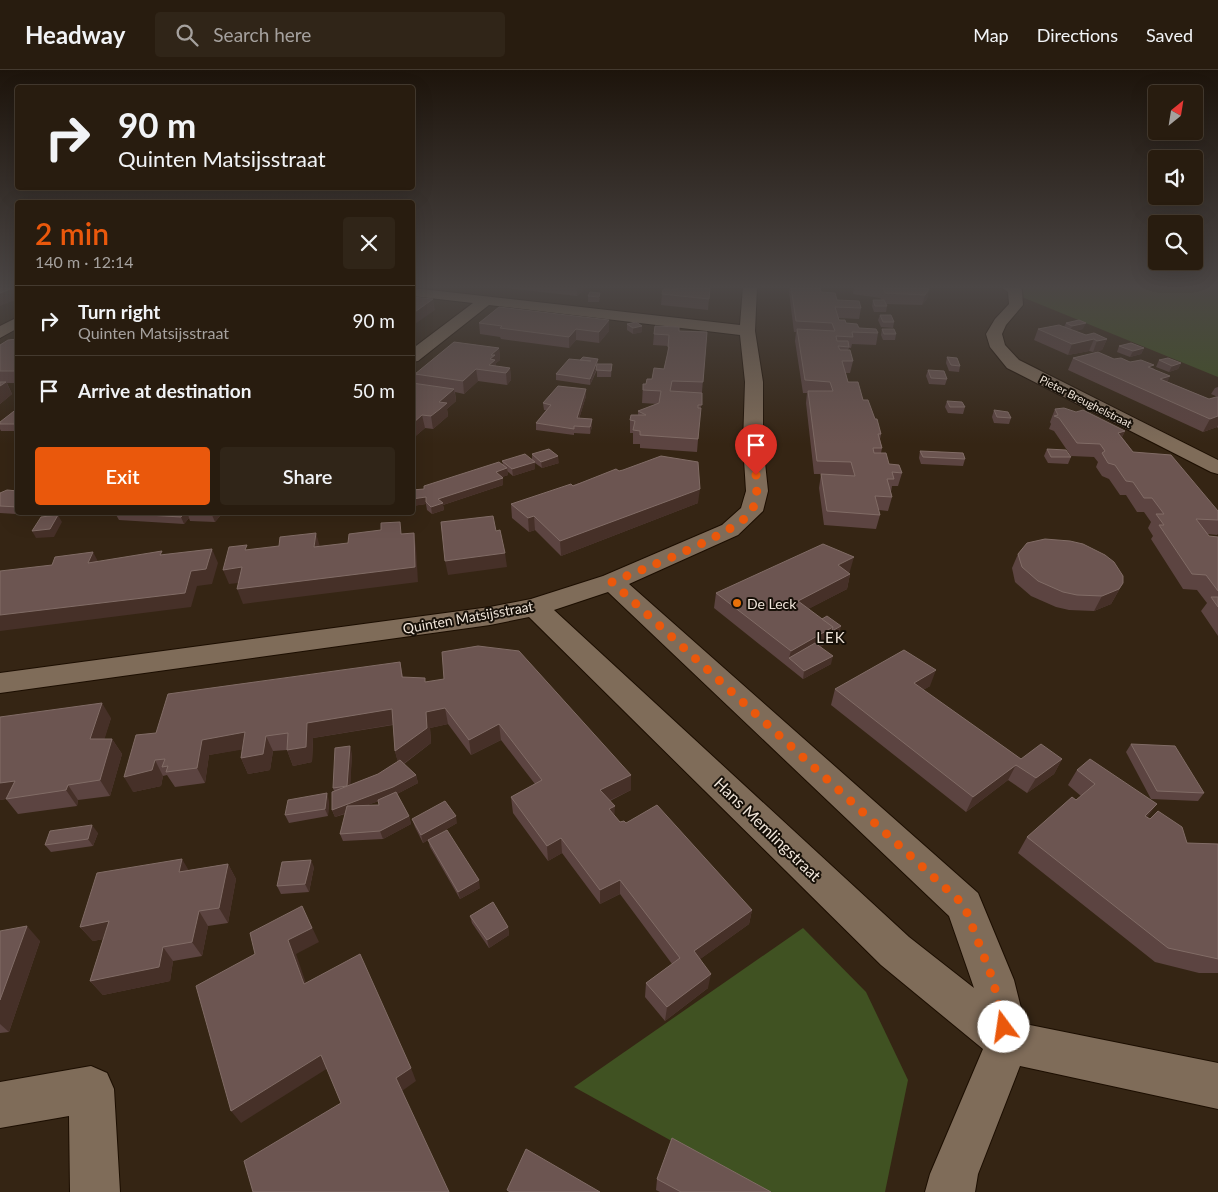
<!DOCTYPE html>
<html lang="en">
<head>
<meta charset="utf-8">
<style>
	body { margin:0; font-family:Lato,sans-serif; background:#302518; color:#f1f3f6; height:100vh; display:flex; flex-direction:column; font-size:19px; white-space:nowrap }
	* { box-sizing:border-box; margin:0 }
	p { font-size:16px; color:#a5a19e }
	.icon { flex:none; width:28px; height:28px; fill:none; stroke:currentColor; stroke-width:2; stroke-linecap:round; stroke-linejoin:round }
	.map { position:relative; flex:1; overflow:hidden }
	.panel { position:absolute; left:15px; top:130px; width:400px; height:315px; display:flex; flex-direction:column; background:#281c0f; border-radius:5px; box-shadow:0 5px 20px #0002,0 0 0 1px #443a2f }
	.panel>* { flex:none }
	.hud { position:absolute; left:15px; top:15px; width:400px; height:105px; border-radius:5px; box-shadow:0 5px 20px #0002,0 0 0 1px #443a2f; background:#281c0f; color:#f1f3f6; overflow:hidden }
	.needle { width:32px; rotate:30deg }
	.buttons { position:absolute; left:1148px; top:15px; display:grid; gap:10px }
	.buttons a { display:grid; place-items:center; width:55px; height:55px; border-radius:5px; background:#281c0f; box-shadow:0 5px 20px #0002,0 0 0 1px #443a2f; font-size:25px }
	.pin { position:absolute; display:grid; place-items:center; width:42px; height:42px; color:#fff; margin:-51px -21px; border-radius:50% 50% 50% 0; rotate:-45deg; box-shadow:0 0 5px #0007 }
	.pin .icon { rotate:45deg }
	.me { position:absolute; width:55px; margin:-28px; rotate:346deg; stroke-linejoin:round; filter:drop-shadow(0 0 4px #0008) }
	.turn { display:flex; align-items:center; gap:18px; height:105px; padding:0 20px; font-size:22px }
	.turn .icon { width:65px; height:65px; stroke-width:2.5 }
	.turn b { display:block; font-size:35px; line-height:42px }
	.round { display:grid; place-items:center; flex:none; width:52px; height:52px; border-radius:5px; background:#302518 }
	.summary { display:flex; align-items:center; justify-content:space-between; height:85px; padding:0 20px }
	h1 { font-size:30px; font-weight:600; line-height:38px; color:#ea580c }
	.action { display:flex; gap:10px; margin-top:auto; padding:10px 20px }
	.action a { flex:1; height:58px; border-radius:5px; background:#ea580c; color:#fff; font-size:20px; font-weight:600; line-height:58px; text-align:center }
	.action a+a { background:#302518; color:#f1f3f6 }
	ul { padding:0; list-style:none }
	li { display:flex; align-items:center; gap:15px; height:70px; padding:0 20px; border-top:1px solid #443a2f }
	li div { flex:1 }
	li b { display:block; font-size:19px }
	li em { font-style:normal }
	header { display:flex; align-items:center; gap:30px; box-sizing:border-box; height:70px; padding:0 25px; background:#281c0f; border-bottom:1px solid #443a2f }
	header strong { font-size:24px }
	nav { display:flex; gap:28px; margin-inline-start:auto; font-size:18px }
	.search { width:350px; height:45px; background:#302518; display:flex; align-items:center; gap:12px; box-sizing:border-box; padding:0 18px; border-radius:5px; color:#a5a19e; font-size:19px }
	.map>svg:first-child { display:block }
	.green { fill:#405222 }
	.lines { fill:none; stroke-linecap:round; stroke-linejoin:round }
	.street-casing { stroke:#1c0e01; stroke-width:2 }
	.street { fill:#7f6c59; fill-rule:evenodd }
	.wall { fill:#5c4441; fill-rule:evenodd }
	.shaded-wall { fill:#463028 }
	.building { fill:#6c5551; stroke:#816c66 }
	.route { stroke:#ea580c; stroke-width:9; stroke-dasharray:0 16.2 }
	.food-dot { fill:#e8710a; stroke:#171008; stroke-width:2 }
	.labels { text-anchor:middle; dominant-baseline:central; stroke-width:4; stroke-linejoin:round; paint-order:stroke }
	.far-street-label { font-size:11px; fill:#f0e5da; stroke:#171008 }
	.poi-label { font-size:14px; fill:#f0e5da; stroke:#171008; text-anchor:start }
	.street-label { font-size:14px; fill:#f0e5da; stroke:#171008 }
	.neighbourhood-label { font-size:15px; letter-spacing:1px; fill:#f0e5da; stroke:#171008 }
	.near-street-label { font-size:16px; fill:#f0e5da; stroke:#171008 }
</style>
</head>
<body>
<header>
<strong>Headway</strong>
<div class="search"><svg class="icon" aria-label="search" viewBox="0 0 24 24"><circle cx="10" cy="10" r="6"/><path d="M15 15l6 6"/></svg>Search here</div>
<nav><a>Map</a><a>Directions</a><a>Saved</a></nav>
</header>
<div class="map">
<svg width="1218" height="1122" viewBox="0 0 1218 1122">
	<rect width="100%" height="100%" fill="#352514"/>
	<g class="green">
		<polygon points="1017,217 1218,217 1218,307 1022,227"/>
		<polygon points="803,858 866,922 908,1010 885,1122 764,1122 574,1017"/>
	</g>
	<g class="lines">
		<g class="street-casing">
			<g id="street">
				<path d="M743 217H757L755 261 763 312V374L768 421 763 441 738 465 629 514 978 823 1014 910 1025 954 1218 993V1039L1020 996 978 1104 975 1122H925L930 1104 983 979 881 895 529 547 490 555 0 623V603L490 537 531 529 603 506 722 455 741 438 746 421 743 374 745 312 740 265 489 235 418 291 412 292V279L473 233 412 226V218L740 255ZM608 522 949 846 974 918 909 867 554 540Z"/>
				<polygon points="1001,217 1019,217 1022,220 1023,235 1006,255 1002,264 1005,275 1019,290 1218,390 1218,404 1211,402 1007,298 990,277 986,264 995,249 1009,234 1008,222"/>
				<polygon points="18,247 18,258 0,268 0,256"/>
				<polygon points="91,996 107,1003 114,1019 120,1122 70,1122 69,1046 0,1058 0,1012"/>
			</g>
		</g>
		<use href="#street" class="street"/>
	</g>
	<g class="wall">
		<polygon points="498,217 597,217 595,218 586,218 586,217 577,226"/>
		<polygon points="665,217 710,217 708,240 661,235 662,224 678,219 678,218"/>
		<polygon points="790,217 820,217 821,222 837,230 861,238 859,249 838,248 839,250 859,258 878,263 876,275 852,274 851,278 849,278 848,280 853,291 850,303 846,303 848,312 863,330 881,364 880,369 882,378 881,383 889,394 902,403 898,416 892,416 891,422 892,427 888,441 879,440 880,445 876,459 824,455 819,418 821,404 814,404 806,333 807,323 803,323 795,271 796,262 794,262 789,222"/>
		<polygon points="854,217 917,217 929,219 927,229 922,235 886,234 887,236 886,242 874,242 872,236 873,230 882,230 880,228 853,224"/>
		<polygon points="590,222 600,228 599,232 588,232 588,226"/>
		<polygon points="880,245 894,252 893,258 881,257 878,250"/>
		<polygon points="479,253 609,261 599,273 576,270 569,278 501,269 500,267 480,264"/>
		<polygon points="1066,253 1083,259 1074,261 1086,265 1107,269 1102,280 1093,282 1089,281 1068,285 1034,270 1038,259 1064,257"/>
		<polygon points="627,254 642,262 633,264 627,260"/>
		<polygon points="882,259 896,264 895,270 883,270 881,265"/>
		<polygon points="679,261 707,262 697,382 640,378 640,374 633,374 633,363 630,363 630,350 638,345 638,341 658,334 642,333 643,314 646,314 664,299 667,286 668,276 653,275 654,264"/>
		<polygon points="18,269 18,313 7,313 12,324 0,334 0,275"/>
		<polygon points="1119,276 1144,278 1141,284 1130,287 1117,282"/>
		<polygon points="499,278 500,290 496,293 496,296 510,298 511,310 507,315 478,311 464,324 455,322 456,331 447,339 448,346 433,359 425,358 412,369 412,313 416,313 415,304"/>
		<polygon points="947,287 960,296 959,302 949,301 946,293"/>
		<polygon points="1073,288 1114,289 1130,292 1153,298 1168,312 1209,329 1218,327 1218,358 1217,357 1203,362 1068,300"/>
		<polygon points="1159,290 1181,293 1178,299 1169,302 1156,297"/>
		<polygon points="598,294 612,294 611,307 597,307 597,300 590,315 556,310 556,304"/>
		<polygon points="928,300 947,309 945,315 929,314 926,306"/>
		<polygon points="1218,317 1218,327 1211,324 1215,318"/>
		<polygon points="586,319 586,326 579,349 592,356 590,364 574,363 574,365 536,360 536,353 546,340 544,340 543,333"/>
		<polygon points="947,331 965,337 963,344 948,343 945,337"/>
		<polygon points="18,334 18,361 1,361 0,359 0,352 17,339 15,336"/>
		<polygon points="1055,339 1125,361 1122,367 1133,382 1218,441 1218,464 1217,465 1208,464 1209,466 1218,467 1218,566 1201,541 1207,533 1197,520 1183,519 1151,469 1153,466 1148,458 1151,452 1144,442 1137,442 1126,425 1120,425 1109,409 1102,406 1096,397 1098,392 1094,387 1071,386 1054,361 1049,359 1051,354 1050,352"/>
		<polygon points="994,340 1011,348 1009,354 994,353 992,347"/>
		<polygon points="1047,379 1071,387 1068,394 1048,393 1044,386"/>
		<polygon points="920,381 965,389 963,396 921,394 919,388"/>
		<polygon points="532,384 559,393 542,398 535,393 535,399 513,406 507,401 508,405 502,407 503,415 443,435 444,440 432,444 427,440 426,434 412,436 412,420 424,419 503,395 502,391 532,390"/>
		<polygon points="619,401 698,433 561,486 535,460 529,462 512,448 511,434"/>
		<polygon points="18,421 18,442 52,442 48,446 0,443 0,423"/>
		<polygon points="219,442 220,446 215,452 190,451 189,448 184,454 119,450 115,443"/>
		<polygon points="1018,484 1123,513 1111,534 1094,541 1069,540 1056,537 1031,526 1015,512 1012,498"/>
		<polygon points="850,501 848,503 850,504 847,519 808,539 839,564 830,569 829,572 820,577 831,594 803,609 714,538 716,523"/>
		<path d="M400 592 403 607 426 612 631 705V720L610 731 614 746 620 752 626 753 752 840 749 854 700 889 708 918 665 951 645 927 646 913 672 894 620 824 600 834 562 783 548 791 513 743 511 727 535 714 501 670 471 685 448 654 430 658 431 673 404 694 416 705 418 713 397 724 409 746 411 754 383 769 343 771 340 764 345 744 335 747 332 740 334 721 333 718 352 684 350 715 378 704 398 692 395 681 393 655 313 668 312 692 293 696 287 680 273 681 270 700 248 704 241 688 242 679 209 685 205 713 175 717 167 705 163 706 161 716 133 722 156 663ZM379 731V735H367Z"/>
		<polygon points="930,616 923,620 1021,689 1062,689 1054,704 1027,723 1008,710 966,742 831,635 835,619"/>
		<polygon points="0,647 111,648 104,669 112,669 122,684 110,726 78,730 77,736 18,744 6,729 0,730"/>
		<polygon points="1131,674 1204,723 1198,731 1151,729 1126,682"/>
		<polygon points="1077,700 1147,747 1187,773 1218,774 1218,903 1199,903 1155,892 1018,783 1027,767 1081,726 1068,715"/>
		<polygon points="329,731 328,746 289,753 285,745"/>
		<polygon points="412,749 457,753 423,773 415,757"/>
		<polygon points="98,763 93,776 51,782 45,775"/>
		<polygon points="428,770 480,818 460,829 430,777"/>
		<polygon points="228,794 236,809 228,853 208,856 202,886 173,891 170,911 103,925 90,911 103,869 93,871 80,857 189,800"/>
		<polygon points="314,797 309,822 281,824 277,816"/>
		<polygon points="470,846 508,857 509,865 489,878 472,853"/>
		<polygon points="0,861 40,871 9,962 0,963"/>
		<polygon points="657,1109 771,1122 660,1122 656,1120"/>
	</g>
	<g class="shaded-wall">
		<polygon points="16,217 18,217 18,229 0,236 0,223"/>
		<polygon points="577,217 586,217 577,226"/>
		<polygon points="929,219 927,229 922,235 925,225"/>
		<polygon points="433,229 435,240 412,256 412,244"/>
		<polygon points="609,250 609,261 599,273 599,262"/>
		<polygon points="1086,253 1083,259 1070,262 1072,256"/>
		<polygon points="642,256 642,262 633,264 633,258"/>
		<polygon points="576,259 576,270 569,278 569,267"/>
		<polygon points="1094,269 1089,281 1068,285 1072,274"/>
		<polygon points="1107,269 1102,280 1093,282 1097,271"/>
		<polygon points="499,278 500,290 496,293 496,302 489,295 491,285"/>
		<polygon points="1144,278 1141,284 1130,287 1133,281"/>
		<polygon points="598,289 598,295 590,315 590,309"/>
		<polygon points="1181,293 1178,299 1169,302 1172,296"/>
		<polygon points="510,298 511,310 507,315 506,303"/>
		<polygon points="476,299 478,311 464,324 463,311"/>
		<polygon points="1170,306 1165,318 1160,309"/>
		<polygon points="6,312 12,324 0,334 0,316"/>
		<polygon points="454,319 456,331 447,339 448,346 433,359 431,346 439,332"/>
		<polygon points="586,319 586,326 577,355 577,348"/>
		<polygon points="422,345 425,358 412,369 412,354"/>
		<polygon points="1218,346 1218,355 1217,357 1203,362 1210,349"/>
		<polygon points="592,349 592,356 590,364 590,357"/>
		<polygon points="1125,361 1118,374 1118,363"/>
		<polygon points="558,386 559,393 542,398 541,392"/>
		<polygon points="535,392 535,399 513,406 512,399"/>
		<polygon points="507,398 508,405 497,409 496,402"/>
		<polygon points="503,408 503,415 443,435 444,440 432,444 431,437 438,429"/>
		<polygon points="700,419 698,433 561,486 560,471"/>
		<polygon points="426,427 426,434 412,436 412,429"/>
		<polygon points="47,442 52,442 48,446"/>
		<polygon points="185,442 194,442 188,444 189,448 184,454 181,447"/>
		<polygon points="214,442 219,442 220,446 215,452 212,445"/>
		<polygon points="58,445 62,452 54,467 36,468 32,461"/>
		<polygon points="534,446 535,460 529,462 528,448"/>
		<polygon points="316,463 320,477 314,477"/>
		<polygon points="414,463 416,478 418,512 243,534 237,519"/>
		<polygon points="212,479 218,493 212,514 197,516 191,537 0,561 0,545 191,501"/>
		<polygon points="93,482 101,497 88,493"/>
		<polygon points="505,483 507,497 448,505 445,491"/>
		<polygon points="854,487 850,501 834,510 838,495"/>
		<polygon points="242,497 247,512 229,514 223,500"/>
		<polygon points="850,504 847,519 795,546 798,531"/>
		<polygon points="1123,513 1111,534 1094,541 1102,526"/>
		<polygon points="841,556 839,564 830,569 829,572 794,592 789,588 791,581 833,557"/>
		<polygon points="833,586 831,594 803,609 804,601"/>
		<polygon points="936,600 930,616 909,629 914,613"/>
		<polygon points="102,633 111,648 100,684 90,669"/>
		<polygon points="445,638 448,654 430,658 431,673 399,697 395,681 426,642"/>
		<polygon points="392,639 396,654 313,668 312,692 293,696 287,680 307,653"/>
		<polygon points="499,654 501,670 471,685 469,670"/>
		<polygon points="245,662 252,678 209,685 205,713 197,698 202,670"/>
		<polygon points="266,666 273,681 270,700 248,704 241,688"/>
		<polygon points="112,669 122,684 110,726 100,710"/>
		<polygon points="350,676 352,684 350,723 347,716"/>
		<polygon points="1062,689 1054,704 1027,723 1036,708"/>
		<polygon points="155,690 163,706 161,716 133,722 124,707"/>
		<polygon points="1016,695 1008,710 966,742 973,727"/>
		<polygon points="416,705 418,713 395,725 335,747 332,740"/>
		<polygon points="631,705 631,720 600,735 600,720"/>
		<polygon points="15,711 26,726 0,730 0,713"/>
		<polygon points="68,715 78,730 77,736 66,720"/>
		<polygon points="327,723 329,731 328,746 325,739"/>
		<polygon points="1157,734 1146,749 1145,746"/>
		<polygon points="615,736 614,751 609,739"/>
		<polygon points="409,746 411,754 383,769 380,761"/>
		<polygon points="456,746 457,753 423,773 421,765"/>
		<polygon points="92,755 98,763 93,776 88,769"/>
		<polygon points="561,768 562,783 548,791 547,776"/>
		<polygon points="182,789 191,804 179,802"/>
		<polygon points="311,790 314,797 309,822 305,814"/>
		<polygon points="228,794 236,809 228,853 219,838"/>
		<polygon points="479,810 480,818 460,829 458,822"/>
		<polygon points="620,810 620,824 600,834 600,820"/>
		<polygon points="302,836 319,872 296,884 311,928 304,914 288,870"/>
		<polygon points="752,840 749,854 692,895 694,881"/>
		<polygon points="199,841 208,856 202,886 192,872"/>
		<polygon points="109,851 120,866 93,871 80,857"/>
		<polygon points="27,856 40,871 9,962 0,954 0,930"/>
		<polygon points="508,857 509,865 489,878 487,870"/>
		<polygon points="163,877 173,891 170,911 103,925 90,911"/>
		<polygon points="711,904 708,918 665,951 667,937"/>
		<polygon points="321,985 328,998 241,1053 231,1041"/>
		<polygon points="411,998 416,1011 402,1021 396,1008"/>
	</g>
	<g class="building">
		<polygon points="0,217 16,217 0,223"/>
		<polygon points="678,217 710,217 709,229 662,224 663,219 678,219"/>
		<polygon points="791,217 820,217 821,222 835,223 837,230 859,231 861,238 835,237 839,250 845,250 846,253 857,254 859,258 876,259 878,263 852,262 853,267 836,266 837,271 848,271 849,277 838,276 840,280 850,280 853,291 842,291 848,312 858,312 863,330 868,330 875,349 877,349 881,364 878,364 882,378 873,378 874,383 886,383 889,394 899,395 902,403 892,402 894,409 887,409 892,427 875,426 880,445 827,441 821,404 855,406 851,392 817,391 808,321 833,321 830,312 805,310 797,259 835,261 832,253 796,251"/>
		<polygon points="876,217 915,217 929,219 925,225 885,223 883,217"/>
		<polygon points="590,222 600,223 599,227 588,226"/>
		<polygon points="412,227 433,229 412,244"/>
		<polygon points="873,230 884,230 887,236 875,236"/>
		<polygon points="499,237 609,250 599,262 576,259 569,267 500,258 502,256 479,253"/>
		<polygon points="880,245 891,245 894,252 883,252"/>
		<polygon points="1079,250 1086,253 1072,256 1066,253"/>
		<polygon points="636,252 642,256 633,258 627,254"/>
		<polygon points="1059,255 1086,265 1094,263 1107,269 1097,271 1094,269 1072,274 1038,259"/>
		<polygon points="655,256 679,257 679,261 707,262 703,312 672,311 670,321 702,323 702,335 698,335 698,338 701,338 698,369 640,365 640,361 633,360 635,351 630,350 631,345 646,345 638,341 659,333 661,321 643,320 643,314 646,314 647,309 652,309 654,298 664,299 669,277 668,277 669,265 654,264"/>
		<polygon points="882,259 894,259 896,264 884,264"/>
		<polygon points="18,269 18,301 0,301 0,275 8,270"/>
		<polygon points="454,272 499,278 491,285 495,285 490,289 495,290 489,295 510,298 506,303 476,299 463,311 415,304"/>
		<polygon points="1131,273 1144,278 1133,281 1119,276"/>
		<polygon points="1098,282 1114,289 1121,288 1130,292 1141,290 1154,295 1148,297 1170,306 1160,309 1209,329 1216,327 1218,327 1218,346 1210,349 1073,288"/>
		<polygon points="583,287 598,289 590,309 556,304 569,289 591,291 580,290"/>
		<polygon points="947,287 957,288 960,296 951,295"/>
		<polygon points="1168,288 1181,293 1172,296 1159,290"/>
		<polygon points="597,294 612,294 611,301 596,300"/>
		<polygon points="928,300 944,301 947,309 931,308"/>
		<polygon points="0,312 6,312 0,316"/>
		<polygon points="412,313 454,319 439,332 447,333 440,339 431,346 422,345 412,354"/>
		<polygon points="558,316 586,319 577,348 592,349 590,357 574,356 574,359 536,353 551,335 543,333"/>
		<polygon points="947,331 962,332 965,337 950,337"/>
		<polygon points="18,338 18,354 0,354 0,352"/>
		<polygon points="1064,338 1076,342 1083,340 1125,361 1118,363 1133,382 1171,385 1218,441 1218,450 1196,449 1209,466 1218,467 1218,521 1206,505 1192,504 1159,455 1164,455 1156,444 1164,444 1152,428 1144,428 1133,412 1126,411 1115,395 1108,393 1102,383 1105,381 1100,374 1077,373 1059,348 1054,346 1058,345 1055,339"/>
		<polygon points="994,340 1008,342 1011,348 997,347"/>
		<polygon points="549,379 558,386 541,392 532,384"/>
		<polygon points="1047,379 1066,380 1071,387 1051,387"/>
		<polygon points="920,381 963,383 965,389 923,387"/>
		<polygon points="525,384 535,392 512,399 502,391"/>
		<polygon points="661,386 698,392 700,419 560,471 534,446 528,448 511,434 571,414 573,416 616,399 619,401 623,400"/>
		<polygon points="499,392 507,398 496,402 503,408 438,429 443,433 431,437 426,432 426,427 412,429 412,420 424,419 424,416"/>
		<polygon points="7,420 18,421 18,437 0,436 0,423"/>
		<polygon points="185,442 181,447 115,443 116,442"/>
		<polygon points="189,442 214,442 212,445 188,444"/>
		<polygon points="58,445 50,459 32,461 41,447"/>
		<polygon points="493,446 496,461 500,460 505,483 445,491 441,452"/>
		<polygon points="400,452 401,464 414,463 415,497 237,519 242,497 223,500 229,477 247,475 245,480 279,476 280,467 316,463 314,477 348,473 349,464 381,460 381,453"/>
		<polygon points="1045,469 1070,471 1083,474 1105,485 1114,492 1123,506 1123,513 1119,519 1102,526 1077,525 1063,522 1038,511 1022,497 1018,484 1027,473"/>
		<polygon points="823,474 854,487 838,495 850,504 798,531 833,557 791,581 716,523"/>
		<polygon points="212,479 206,499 191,501 185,523 0,545 0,501 52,495 55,487 93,482 88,493 162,481 160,485"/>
		<polygon points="1211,527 1218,527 1218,537"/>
		<polygon points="827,546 841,556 832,561 833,557 822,549"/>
		<polygon points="815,573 833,586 804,601 789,588"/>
		<polygon points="478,576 519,581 631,705 600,720 615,736 609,739 620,752 624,751 626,753 657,735 752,840 694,881 711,904 667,937 646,913 680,888 620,810 600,820 561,768 547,776 511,727 542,710 499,654 469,670 445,638 426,642 427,658 395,681 392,639 307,653 306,677 287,680 288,663 266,666 263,684 241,688 245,662 202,670 197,698 166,702 168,696 162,697 165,689 155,690 152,700 124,707 136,665 156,663 168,624 400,592 402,607 425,608 425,612 444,609 442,582"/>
		<polygon points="904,580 936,600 914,613 1021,689 1041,674 1062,689 1036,708 1016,695 973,727 835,619"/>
		<polygon points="102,633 90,669 112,669 100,710 68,715 66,720 6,729 15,711 0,713 0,647"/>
		<polygon points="1131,674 1175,676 1204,723 1157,721"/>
		<polygon points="350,676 347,716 333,718 335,678"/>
		<polygon points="1090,689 1157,734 1145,746 1150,749 1158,741 1182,757 1187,773 1218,774 1218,889 1214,888 1168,878 1027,767 1072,727 1076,730 1095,714 1077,700"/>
		<polygon points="400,690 416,705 393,717 332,740 332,722 378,704"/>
		<polygon points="396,722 409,746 380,761 340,764 347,736 379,735 378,730"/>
		<polygon points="327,723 325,739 285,745 288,730"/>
		<polygon points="445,731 456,746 421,765 412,749"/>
		<polygon points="92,755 88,769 45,775 50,761"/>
		<polygon points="447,760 479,810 458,822 428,770"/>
		<polygon points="182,789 179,802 228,794 219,838 199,841 192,872 163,877 159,897 90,911 109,851 80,857 97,803"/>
		<polygon points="311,790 305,814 277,816 282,792"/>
		<polygon points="493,832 508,857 487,870 470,846"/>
		<polygon points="302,836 312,858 288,870 304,914 360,884 411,998 396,1008 449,1122 253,1122 244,1091 341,1033 321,985 231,1041 196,916 255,884 250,863"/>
		<polygon points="27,856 0,930 0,861"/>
		<polygon points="672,1068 771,1122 681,1122 657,1109"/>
		<polygon points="526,1079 600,1122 510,1122 507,1120"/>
	</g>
	<linearGradient id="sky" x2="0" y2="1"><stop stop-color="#1d140b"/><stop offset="0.58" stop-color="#4b4645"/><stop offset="1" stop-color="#4b4645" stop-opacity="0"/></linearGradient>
	<rect width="1218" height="374" fill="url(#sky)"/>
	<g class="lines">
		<path class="route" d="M756 405C757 417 758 428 752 440 743 461 638 501 612 512L964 835 993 910 1004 957"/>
	</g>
	<circle class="food-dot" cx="737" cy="533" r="5"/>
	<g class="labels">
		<g class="far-street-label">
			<text transform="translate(1086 331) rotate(27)">Pieter Breughelstraat</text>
		</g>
		<g class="poi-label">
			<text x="747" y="533">De Leck</text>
		</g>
		<g class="street-label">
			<text transform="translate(468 547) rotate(-10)">Quinten Matsijsstraat</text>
		</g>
		<g class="neighbourhood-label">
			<text x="831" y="567">LEK</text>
		</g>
		<g class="near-street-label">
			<text transform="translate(768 759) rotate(44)">Hans Memlingstraat</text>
		</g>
	</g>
</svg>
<div class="buttons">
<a><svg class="needle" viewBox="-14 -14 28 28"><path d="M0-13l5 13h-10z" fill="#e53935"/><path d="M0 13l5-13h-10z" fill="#a5a19e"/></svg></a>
<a><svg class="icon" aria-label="sound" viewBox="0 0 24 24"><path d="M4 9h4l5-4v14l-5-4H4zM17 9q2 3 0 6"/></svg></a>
<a><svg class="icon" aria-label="search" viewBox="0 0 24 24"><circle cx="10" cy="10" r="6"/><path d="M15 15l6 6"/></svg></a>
</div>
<div class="pin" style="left:756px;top:405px;background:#d93025"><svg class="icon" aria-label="arrive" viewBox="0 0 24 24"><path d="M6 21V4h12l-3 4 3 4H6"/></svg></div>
<svg class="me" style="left:1004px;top:957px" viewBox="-20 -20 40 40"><circle r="19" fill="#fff"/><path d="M0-13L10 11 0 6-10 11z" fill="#ea580c"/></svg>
<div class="hud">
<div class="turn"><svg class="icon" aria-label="right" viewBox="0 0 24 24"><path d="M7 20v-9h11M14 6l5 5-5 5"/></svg><div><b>90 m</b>Quinten Matsijsstraat</div></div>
</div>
<section class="panel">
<div class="summary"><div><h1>2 min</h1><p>140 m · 12:14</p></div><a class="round"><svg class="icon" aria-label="close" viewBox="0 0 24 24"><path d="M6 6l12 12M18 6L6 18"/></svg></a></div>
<ul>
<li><svg class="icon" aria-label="right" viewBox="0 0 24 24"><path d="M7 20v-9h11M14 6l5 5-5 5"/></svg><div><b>Turn right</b><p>Quinten Matsijsstraat</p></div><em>90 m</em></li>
<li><svg class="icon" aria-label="arrive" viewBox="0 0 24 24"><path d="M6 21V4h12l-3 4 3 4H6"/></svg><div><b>Arrive at destination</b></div><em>50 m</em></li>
</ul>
<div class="action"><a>Exit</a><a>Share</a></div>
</section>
</div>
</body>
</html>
